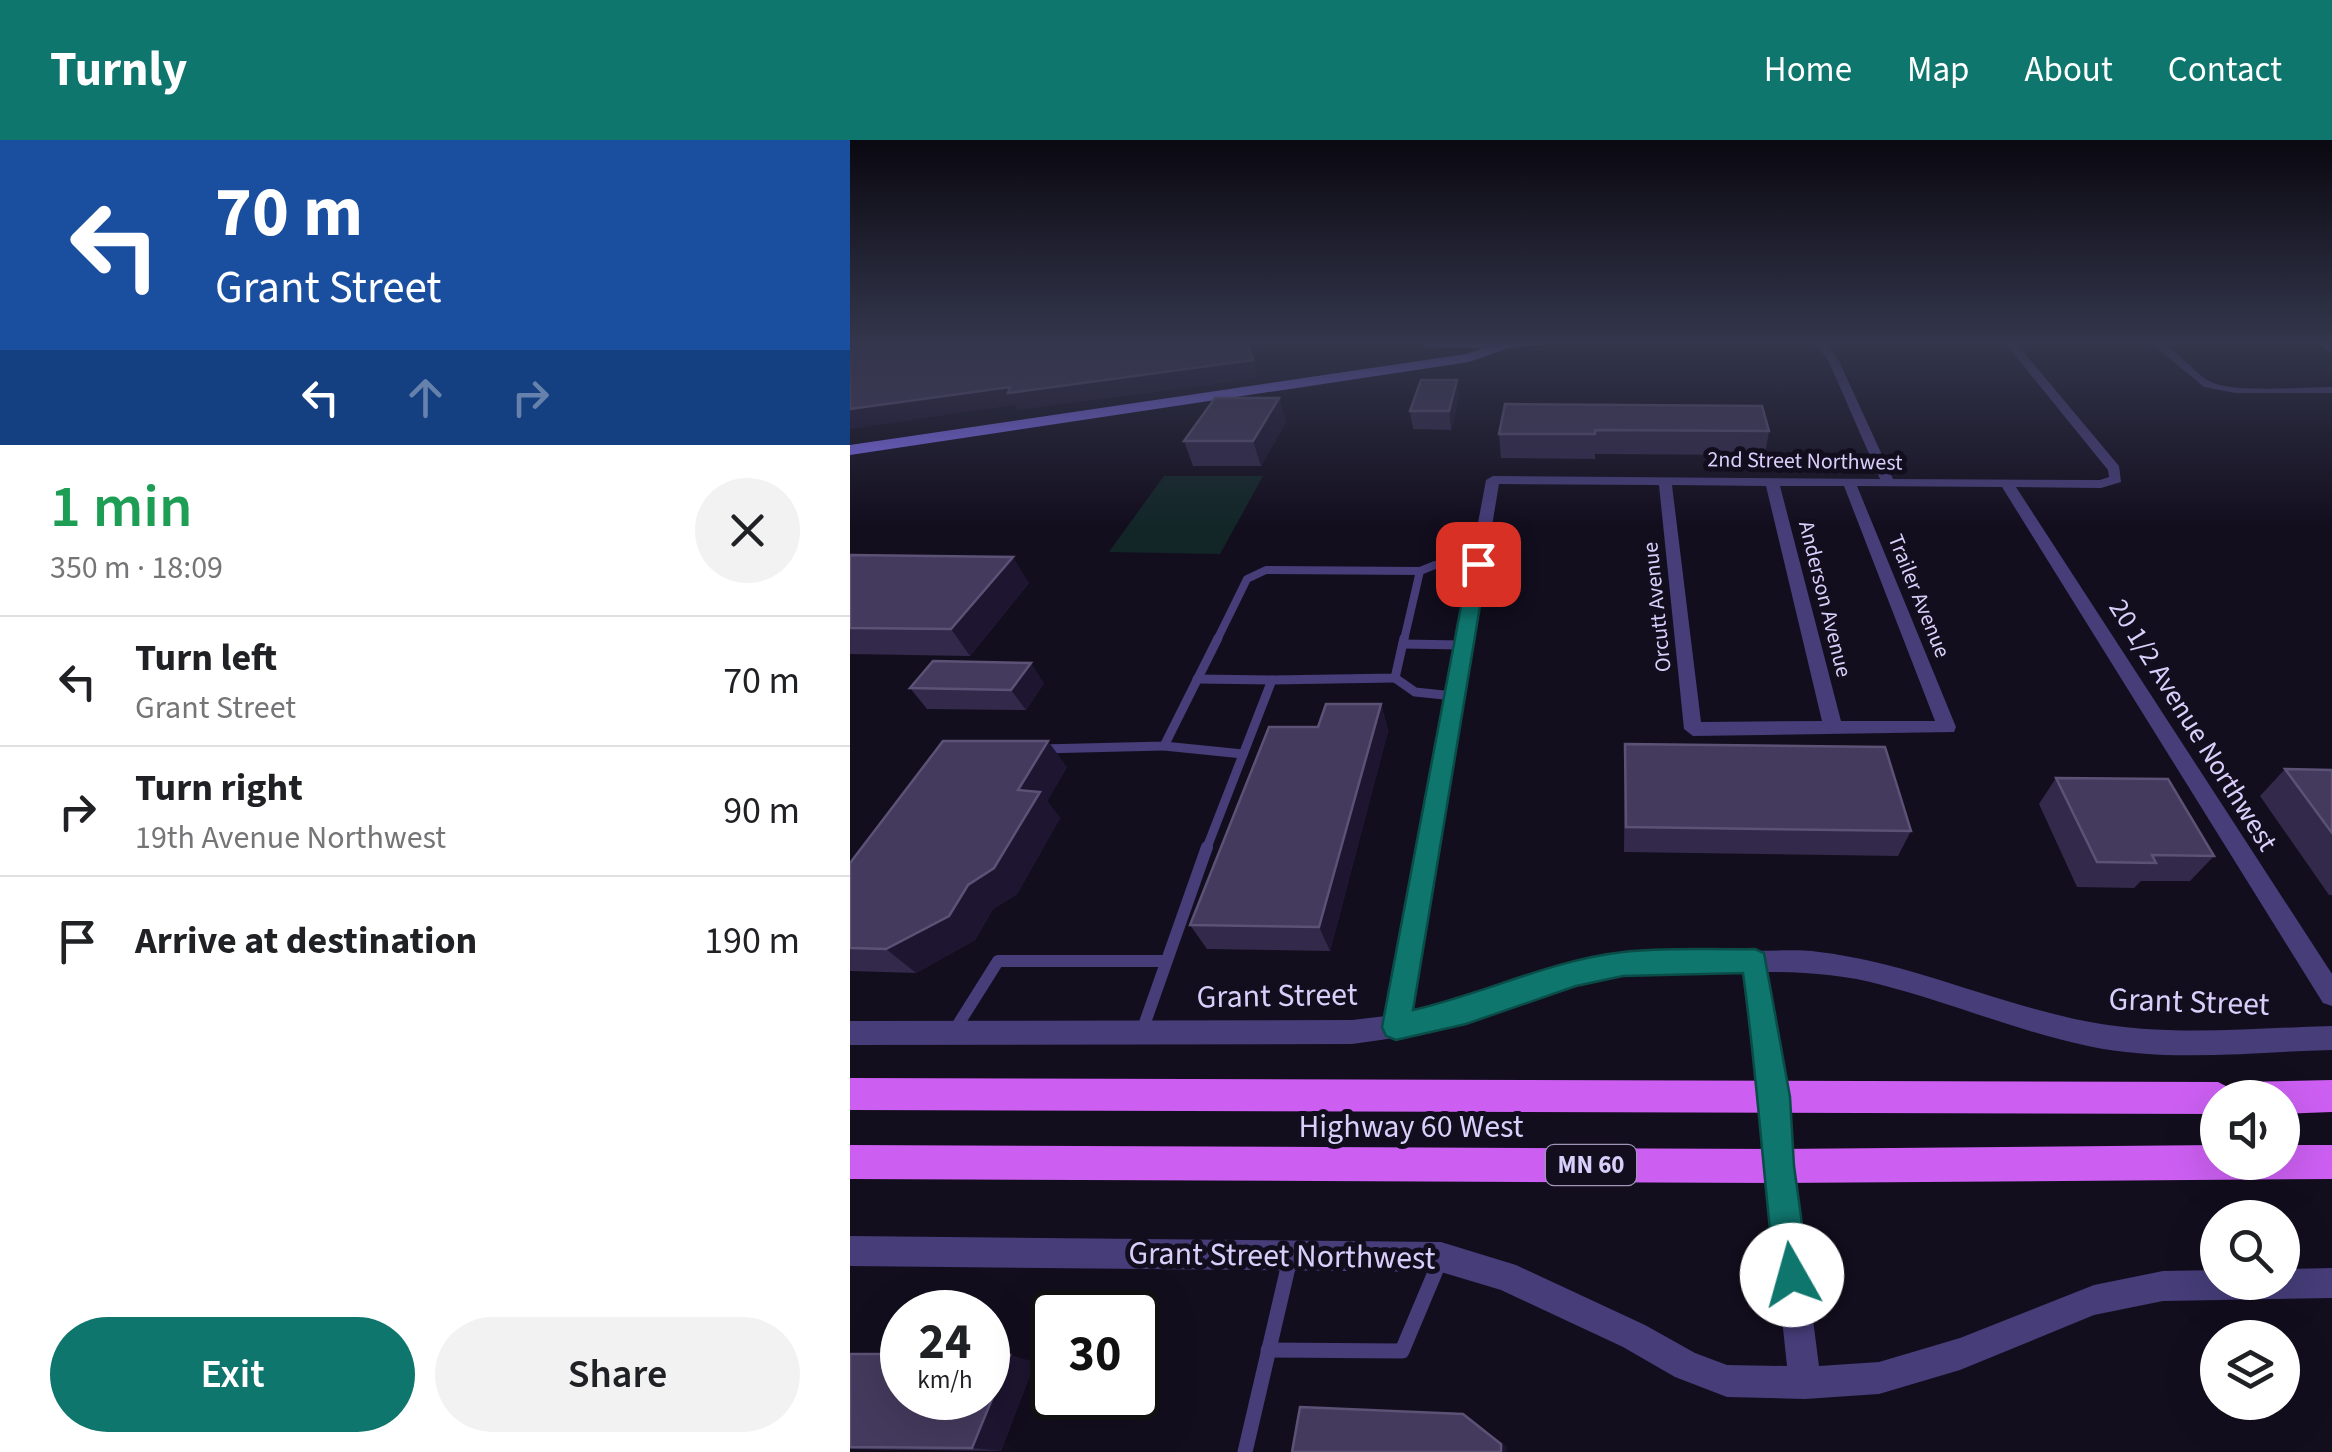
<!DOCTYPE html>
<html lang="en">
<head>
<meta charset="utf-8">
<style>
	body { margin:0; font-family:"Source Sans 3",sans-serif; background:#f2f2f2; color:#202124; height:100vh; display:flex; flex-direction:column; font-size:38px; white-space:nowrap }
	* { box-sizing:border-box; margin:0 }
	p { font-size:32px; color:#757577 }
	.icon { flex:none; width:55px; height:55px; fill:none; stroke:currentColor; stroke-width:2; stroke-linecap:round; stroke-linejoin:round }
	.map { position:relative; flex:1; overflow:hidden }
	.drawer { display:flex; flex-direction:column; background:#fff; width:850px }
	.drawer>* { flex:none }
	.top-card { background:#1a4fa0; color:#fff; overflow:hidden }
	.controls { position:absolute; left:1350px; top:940px; display:grid; gap:20px }
	.controls a { display:grid; place-items:center; width:100px; height:100px; border-radius:50%; background:#fff; box-shadow:0 10px 40px #0002; font-size:50px }
	.speed { position:absolute; left:30px; top:1150px; display:flex; gap:20px; font-size:50px; font-weight:700; text-align:center }
	.speed>* { display:grid; place-content:center; width:130px; height:130px; border-radius:50%; background:#fff; box-shadow:0 10px 40px #0002; line-height:1 }
	.speed small { font-size:25px; font-weight:400 }
	.speed .limit { border:5px solid #111; border-radius:15px; background:#fff; color:#111 }
	.pin { position:absolute; display:grid; place-items:center; width:85px; height:85px; color:#fff; margin:-42px; border-radius:20px; box-shadow:0 5px 15px #0006 }
	.me { position:absolute; width:110px; margin:-55px; rotate:353deg; stroke-linejoin:round; filter:drop-shadow(0 0 8px #0008) }
	.turn { display:flex; align-items:center; gap:35px; height:210px; padding:0 50px; font-size:45px }
	.turn .icon { width:130px; height:130px; stroke-width:2.5 }
	.turn b { display:block; font-size:70px; line-height:85px }
	.lanes { display:flex; align-items:center; height:95px; padding:0 50px; background:#0003; justify-content:center; gap:50px; direction:ltr }
	.lanes .off { opacity:.35 }
	.round { display:grid; place-items:center; flex:none; width:105px; height:105px; border-radius:52px; background:#f2f2f2 }
	.summary { display:flex; align-items:center; justify-content:space-between; height:170px; padding:0 50px }
	h1 { font-size:60px; font-weight:600; line-height:75px; color:#1e9e55 }
	.primary-button { display:flex; gap:20px; margin-top:auto; padding:20px 50px }
	.primary-button a { flex:1; height:115px; border-radius:60px; background:#0f766e; color:#fff; font-size:40px; font-weight:600; line-height:115px; text-align:center }
	.primary-button a+a { background:#f2f2f2; color:#202124 }
	ul { padding:0; list-style:none }
	li { display:flex; align-items:center; gap:30px; height:130px; padding:0 50px; border-top:2px solid #e0e0e0 }
	li div { flex:1 }
	li b { display:block; font-size:38px }
	li em { font-style:normal }
	header { display:flex; align-items:center; gap:60px; box-sizing:border-box; height:140px; padding:0 50px; background:#0f766e; color:#fff }
	header strong { font-size:48px }
	nav { display:flex; gap:55px; margin-inline-start:auto; font-size:35px }
	main { display:flex; flex:1; min-height:0 }
	.map>svg:first-child { display:block }
	.green { fill:#122627 }
	.lines { fill:none; stroke-linecap:round; stroke-linejoin:round }
	.lane-far3 { stroke:#463d79; stroke-width:8 }
	.lane-far2 { stroke:#463d79; stroke-width:9 }
	.lane-far1 { stroke:#463d79; stroke-width:12 }
	.lane { stroke:#463d79; stroke-width:15 }
	.street { fill:#463d79; fill-rule:evenodd }
	.secondary { fill:#816ef3; fill-rule:evenodd }
	.primary { fill:#cc5ff2; fill-rule:evenodd }
	.wall { fill:#33294a }
	.shaded-wall { fill:#1e1631 }
	.building { fill:#443a5d; stroke:#5c5276; stroke-width:2.5 }
	.route { fill:#0f766e; stroke:#0a4d48; stroke-width:2.5 }
	.labels { text-anchor:middle; dominant-baseline:central; stroke-width:10; stroke-linejoin:round; paint-order:stroke }
	.far-street-label { font-size:22px; fill:#d9cffb; stroke:#130e1e }
	.shield { fill:#130e1e; stroke:#9e95b9; stroke-width:2.5 }
	.shield-label { font-size:25px; font-weight:bold; fill:#d9cffb }
	.street-label { font-size:28px; fill:#d9cffb; stroke:#130e1e }
	.near-street-label { font-size:32px; fill:#d9cffb; stroke:#130e1e }
</style>
</head>
<body>
<header>
<strong>Turnly</strong>
<nav><a>Home</a><a>Map</a><a>About</a><a>Contact</a></nav>
</header>
<main>
<section class="drawer">
<div class="top-card">
<div class="turn"><svg class="icon" aria-label="left" viewBox="0 0 24 24"><path d="M17 20v-9H6M10 6l-5 5 5 5"/></svg><div><b>70 m</b>Grant Street</div></div>
<div class="lanes"><svg class="icon" aria-label="left" viewBox="0 0 24 24"><path d="M17 20v-9H6M10 6l-5 5 5 5"/></svg><svg class="icon off" aria-label="ahead" viewBox="0 0 24 24"><path d="M12 20V5M6 11l6-6 6 6"/></svg><svg class="icon off" aria-label="right" viewBox="0 0 24 24"><path d="M7 20v-9h11M14 6l5 5-5 5"/></svg></div>
</div>
<div class="summary"><div><h1>1 min</h1><p>350 m · 18:09</p></div><a class="round"><svg class="icon" aria-label="close" viewBox="0 0 24 24"><path d="M6 6l12 12M18 6L6 18"/></svg></a></div>
<ul>
<li><svg class="icon" aria-label="left" viewBox="0 0 24 24"><path d="M17 20v-9H6M10 6l-5 5 5 5"/></svg><div><b>Turn left</b><p>Grant Street</p></div><em>70 m</em></li>
<li><svg class="icon" aria-label="right" viewBox="0 0 24 24"><path d="M7 20v-9h11M14 6l5 5-5 5"/></svg><div><b>Turn right</b><p>19th Avenue Northwest</p></div><em>90 m</em></li>
<li><svg class="icon" aria-label="arrive" viewBox="0 0 24 24"><path d="M6 21V4h12l-3 4 3 4H6"/></svg><div><b>Arrive at destination</b></div><em>190 m</em></li>
</ul>
<div class="primary-button"><a>Exit</a><a>Share</a></div>
</section>
<div class="map">
<svg width="1482" height="1312" viewBox="0 0 1482 1312">
	<rect width="100%" height="100%" fill="#130e1e"/>
	<polygon class="green" points="314,336 413,336 370,414 259,412"/>
	<g class="lines">
		<g class="lane-far3">
			<polyline points="570,431 585,425 628,424"/>
			<polyline points="367,500 397,439 416,430 570,431 554,500"/>
		</g>
		<g class="lane-far2">
			<polyline points="553,504 613,505"/>
			<polyline points="545,538 565,552 604,556"/>
			<polyline points="347,539 422,540"/>
			<polyline points="314,606 393,614"/>
			<polyline points="191,609 314,606 368,498"/>
			<polyline points="356,710 422,540 545,538 554,498"/>
		</g>
		<g class="lane-far1">
			<polyline points="104,891 148,821 315,821"/>
			<polyline points="292,891 357,707"/>
		</g>
		<g class="lane">
			<polyline points="418,1210 552,1211 589,1123"/>
			<polyline points="395,1312 440,1119"/>
		</g>
		<g class="street">
			<path d="M965 203H976L989 221 1043 339 1250 340 1259 337 1258 330 1155 203H1166L1269 326 1271 342 1251 348 1166 347 1482 834V866L1473 863 1152 347 1007 346 1106 587 1104 592 843 596 834 589 809 345 649 344 561 872C618 859 672 837 728 823 785 808 843 810 901 811 923 811 947 809 969 812 1062 823 1148 865 1240 882 1319 897 1402 888 1482 886V910C1402 912 1317 923 1238 906 1167 891 1102 863 1032 845 995 835 957 832 918 832L969 1226 1029 1222 1110 1198 1244 1145 1313 1131 1368 1130V1142H1432V1129L1482 1128V1158L1313 1161 1244 1175 1110 1230 1029 1254 955 1259 877 1257 825 1237 773 1207 651 1150 591 1132 0 1126V1096L591 1102 666 1125 795 1185 845 1213 877 1225 937 1226 895 831C854 831 812 828 771 835 717 844 668 867 616 882 579 893 540 899 502 904L0 905V881L502 880 536 876 636 340 643 336 1030 339 979 222ZM822 345 916 346 972 581 851 582ZM930 346H994L1085 581H991Z"/>
			<path d="M1301 203C1326 203 1339 231 1361 242 1383 253 1454 247 1482 247V253H1385L1354 247Z"/>
			<polygon points="1467,203 1479,203 1482,213"/>
		</g>
		<polygon class="secondary" points="570,203 705,203 658,208 619,222 0,315 0,305 616,214 634,208 576,207"/>
		<g class="primary">
			<polygon points="0,938 1368,942 1380,948 1393,942 1482,940 1482,972 1432,974 1432,958 1368,958 1368,974 0,970"/>
			<polygon points="0,1005 928,1009 1368,1005 1368,1022 1432,1022 1432,1005 1482,1005 1482,1039 928,1043 0,1039"/>
		</g>
	</g>
	<g class="wall">
		<polygon points="429,258 436,282 411,326 343,326 334,301"/>
		<polygon points="609,258 601,290 563,289 560,271"/>
		<polygon points="655,264 919,291 915,315 745,314 745,319 651,318 649,294"/>
		<polygon points="0,415 179,443 120,516 0,514"/>
		<polygon points="194,543 176,570 77,569 60,548"/>
		<polygon points="531,564 538,591 480,811 357,809 340,785 468,587"/>
		<polygon points="775,604 1061,691 1048,716 774,712"/>
		<polygon points="217,627 197,661 210,678 167,754 143,769 125,800 66,833 0,831 0,723"/>
		<polygon points="1435,629 1482,630 1482,755 1479,755 1410,656"/>
		<polygon points="1206,638 1364,716 1340,741 1291,741 1284,748 1227,747 1189,664"/>
		<polygon points="0,1214 185,1222 151,1311 0,1309"/>
	</g>
	<g class="shaded-wall">
		<polygon points="403,220 408,238 168,270 165,265 0,289 0,269 160,247"/>
		<polygon points="607,240 609,258 601,290 599,271"/>
		<polygon points="429,258 436,282 411,326 403,301"/>
		<polygon points="163,417 179,443 120,516 101,489"/>
		<polygon points="181,523 194,543 176,570 161,550"/>
		<polygon points="531,564 538,591 480,811 469,787"/>
		<polygon points="198,601 217,627 197,661 210,678 167,754 143,769 125,800 66,833 36,809 168,650"/>
		<polygon points="160,1215 185,1222 151,1311 122,1308"/>
		<polygon points="613,1274 657,1307 656,1312 651,1312"/>
	</g>
	<g class="building">
		<polygon points="0,203 108,203 108,206 130,203 398,203 403,220 158,253 160,247 0,269"/>
		<polygon points="571,240 607,240 599,271 560,271"/>
		<polygon points="365,258 429,258 403,301 334,301"/>
		<polygon points="655,264 912,266 919,291 745,290 745,294 649,294"/>
		<polygon points="0,415 163,417 101,489 0,488"/>
		<polygon points="83,521 181,523 161,550 60,548"/>
		<polygon points="476,564 531,564 469,787 340,785 419,587 468,587"/>
		<polygon points="93,601 198,601 168,650 190,652 144,728 118,745 99,776 36,809 0,808 0,723"/>
		<polygon points="775,604 1035,607 1061,691 776,687"/>
		<polygon points="1435,629 1482,630 1482,693"/>
		<polygon points="1206,638 1318,639 1364,716 1302,715 1306,723 1247,722"/>
		<polygon points="0,1214 52,1214 52,1258 138,1258 138,1215 160,1215 122,1308 0,1307"/>
		<polygon points="450,1267 613,1274 651,1304 651,1312 442,1312"/>
	</g>
	<linearGradient id="sky" x2="0" y2="1"><stop stop-color="#0a0810"/><stop offset="0.52" stop-color="#33364c"/><stop offset="1" stop-color="#33364c" stop-opacity="0"/></linearGradient>
	<rect width="1482" height="387" fill="url(#sky)"/>
	<path class="route" d="M628 419 637 424 563 870C633 854 701 820 773 812 816 807 861 810 905 809L914 813 940 957 944 1026 959 1135 954 1147 942 1152 930 1147 925 1135C913 1034 907 934 893 833L773 836 726 846 616 884 546 900 536 896 532 887 619 424Z"/>
	<g class="labels">
		<g class="far-street-label">
			<text transform="translate(955 321) rotate(1)">2nd Street Northwest</text>
			<text transform="translate(1069 456) rotate(68)">Trailer Avenue</text>
			<text transform="translate(975 459) rotate(76)">Anderson Avenue</text>
			<text transform="translate(807 467) rotate(-96)">Orcutt Avenue</text>
		</g>
		<rect class="shield" x="696" y="1005" width="90" height="40" rx="8"/>
		<g class="shield-label">
			<text x="741" y="1025">MN 60</text>
		</g>
		<g class="street-label">
			<text transform="translate(1343 585) rotate(58)">20 1/2 Avenue Northwest</text>
		</g>
		<g class="near-street-label">
			<text transform="translate(427 856) rotate(-1)">Grant Street</text>
			<text transform="translate(1339 862) rotate(2)">Grant Street</text>
			<text x="561" y="987">Highway 60 West</text>
			<text transform="translate(432 1116) rotate(1)">Grant Street Northwest</text>
		</g>
	</g>
</svg>
<div class="controls">
<a><svg class="icon" aria-label="sound" viewBox="0 0 24 24"><path d="M4 9h4l5-4v14l-5-4H4zM17 9q2 3 0 6"/></svg></a>
<a><svg class="icon" aria-label="search" viewBox="0 0 24 24"><circle cx="10" cy="10" r="6"/><path d="M15 15l6 6"/></svg></a>
<a><svg class="icon" aria-label="layers" viewBox="0 0 24 24"><path d="M12 4l9 5-9 5-9-5zM3 14l9 5 9-5"/></svg></a>
</div>
<div class="speed"><div>24<small>km/h</small></div><div class="limit">30</div></div>
<div class="pin" style="left:628px;top:424px;background:#d93025"><svg class="icon" aria-label="arrive" viewBox="0 0 24 24"><path d="M6 21V4h12l-3 4 3 4H6"/></svg></div>
<svg class="me" style="left:942px;top:1135px" viewBox="-20 -20 40 40"><circle r="19" fill="#fff"/><path d="M0-13L10 11 0 6-10 11z" fill="#0f766e"/></svg>
</div>
</main>
</body>
</html>
